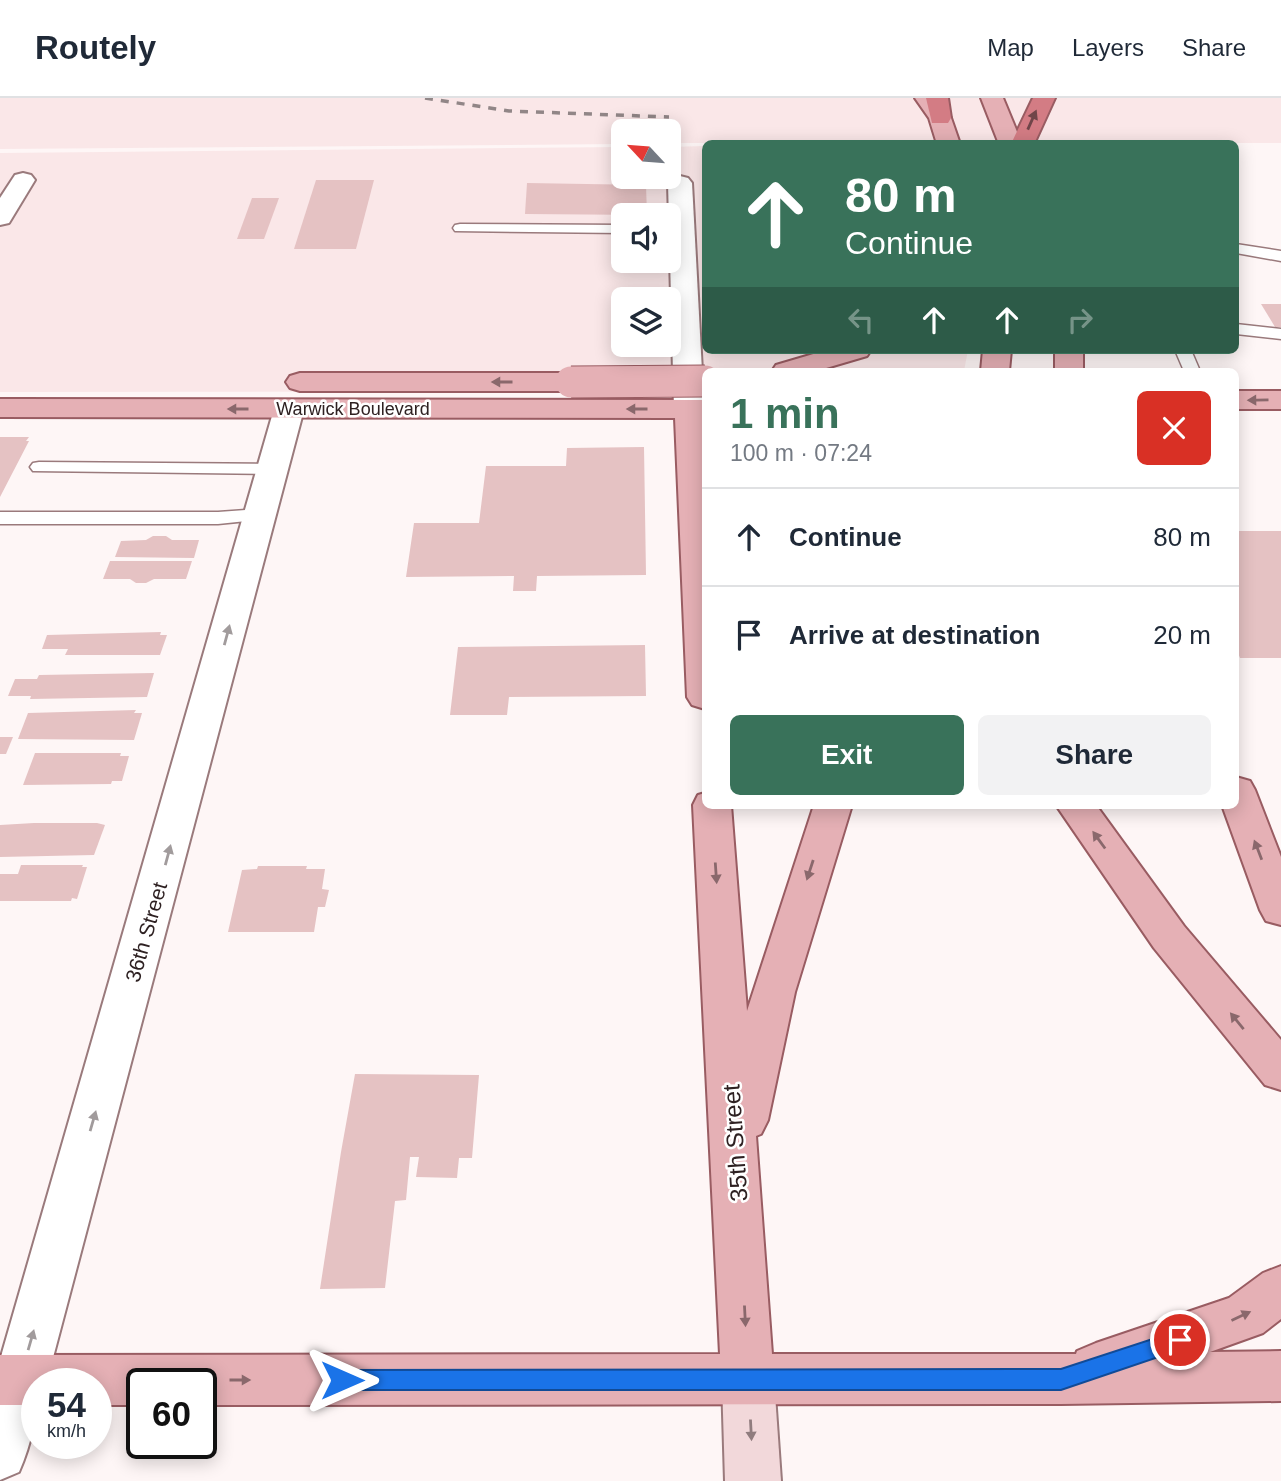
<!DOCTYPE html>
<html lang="en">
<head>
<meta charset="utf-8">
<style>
	body { margin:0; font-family:Helvetica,sans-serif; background:#f2f2f3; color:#1f2937; height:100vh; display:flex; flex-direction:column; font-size:26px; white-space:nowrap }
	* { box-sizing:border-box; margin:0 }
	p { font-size:23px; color:#747a83 }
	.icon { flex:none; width:38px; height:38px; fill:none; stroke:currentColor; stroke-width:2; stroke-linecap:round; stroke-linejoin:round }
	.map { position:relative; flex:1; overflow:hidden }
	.drawer { position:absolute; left:702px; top:270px; width:537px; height:441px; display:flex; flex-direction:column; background:#fff; border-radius:10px; box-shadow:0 4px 18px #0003 }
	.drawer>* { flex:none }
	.top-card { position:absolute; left:702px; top:42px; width:537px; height:214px; border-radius:10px; box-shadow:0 4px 18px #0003; background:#39725a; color:#fff; overflow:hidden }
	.needle { width:46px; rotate:296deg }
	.tools { position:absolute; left:611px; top:21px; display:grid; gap:14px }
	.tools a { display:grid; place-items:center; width:70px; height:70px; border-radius:10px; background:#fff; box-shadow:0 4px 18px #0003; font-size:35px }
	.speed { position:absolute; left:21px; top:1270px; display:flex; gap:14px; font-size:35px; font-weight:700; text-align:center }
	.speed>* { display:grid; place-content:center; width:91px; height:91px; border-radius:50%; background:#fff; box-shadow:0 4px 18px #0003; line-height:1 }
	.speed small { font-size:18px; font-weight:400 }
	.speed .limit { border:4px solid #111; border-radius:10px; background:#fff; color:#111 }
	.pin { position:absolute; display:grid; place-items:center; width:60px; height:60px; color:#fff; margin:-30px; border:4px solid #fff; border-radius:50%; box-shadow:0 2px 7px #0007 }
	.me { position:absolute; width:77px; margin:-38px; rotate:90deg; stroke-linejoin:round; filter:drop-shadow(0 0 5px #0008) }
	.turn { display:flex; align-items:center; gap:24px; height:147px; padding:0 28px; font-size:32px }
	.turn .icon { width:91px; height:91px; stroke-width:2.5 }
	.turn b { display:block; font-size:49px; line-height:60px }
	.lanes { display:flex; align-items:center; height:66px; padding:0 28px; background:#0003; justify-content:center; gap:35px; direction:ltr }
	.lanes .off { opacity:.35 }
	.round { display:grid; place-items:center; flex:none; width:74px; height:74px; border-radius:10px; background:#f2f2f3 }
	.headline { display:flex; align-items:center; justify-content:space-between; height:119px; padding:0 28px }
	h1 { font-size:42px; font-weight:800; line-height:52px; color:#39725a }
	.action { display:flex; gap:14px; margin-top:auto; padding:14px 28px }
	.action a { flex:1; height:80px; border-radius:10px; background:#39725a; color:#fff; font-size:28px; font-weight:800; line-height:80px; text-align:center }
	.action a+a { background:#f2f2f3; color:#1f2937 }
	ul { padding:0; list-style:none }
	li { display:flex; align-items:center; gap:21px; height:98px; padding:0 28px; border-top:2px solid #e0e1e3 }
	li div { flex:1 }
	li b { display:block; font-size:26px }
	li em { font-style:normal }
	header { display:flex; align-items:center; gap:42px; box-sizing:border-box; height:98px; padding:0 35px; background:#fff; border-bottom:2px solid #e0e1e3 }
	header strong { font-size:33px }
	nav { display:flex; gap:38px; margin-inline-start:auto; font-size:24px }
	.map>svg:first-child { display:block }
	.built { fill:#fae7e8; fill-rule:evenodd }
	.building { fill:#e5c2c3 }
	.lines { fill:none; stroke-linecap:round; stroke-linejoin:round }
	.lane-casing { stroke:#9a7a7c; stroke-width:3 }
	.street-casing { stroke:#9a7a7c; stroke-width:4 }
	.secondary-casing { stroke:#9a7a7c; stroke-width:4 }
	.primary-casing { stroke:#995c62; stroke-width:4 }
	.highway-casing { stroke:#995c62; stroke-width:4 }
	.lane { fill:#fff; fill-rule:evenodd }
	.street { fill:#fff; fill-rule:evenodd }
	.secondary { fill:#f2d8da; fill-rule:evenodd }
	.primary { fill:#e5b0b5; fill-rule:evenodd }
	.highway { fill:#d37c84; fill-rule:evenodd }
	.rail { stroke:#918687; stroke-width:3.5; stroke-dasharray:8 8; stroke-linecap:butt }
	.primary-bridge-casing { stroke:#995c62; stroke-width:33; stroke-linecap:butt }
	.primary-bridge { stroke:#e5b0b5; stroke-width:31 }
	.oneway { fill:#704549 }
	.oneway2 { fill:#8a686c }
	.oneway3 { fill:#a19b9c }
	.oneway4 { fill:#907c7e }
	.route { fill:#1a73e8; stroke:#114b97; stroke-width:2 }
	.labels { text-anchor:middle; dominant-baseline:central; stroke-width:5; stroke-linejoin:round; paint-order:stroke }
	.far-street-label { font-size:18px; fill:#2e2122; stroke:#fff }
	.street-label { font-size:21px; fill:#2e2122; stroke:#fff }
	.near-street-label { font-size:24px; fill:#2e2122; stroke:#fff }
</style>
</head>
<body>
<header>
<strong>Routely</strong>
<nav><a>Map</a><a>Layers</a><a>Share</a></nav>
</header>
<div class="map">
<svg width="1281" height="1383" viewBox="0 0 1281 1383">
	<rect width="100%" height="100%" fill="#fef6f6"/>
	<g class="built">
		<polygon points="0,0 1281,0 1281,45 669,45 668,33 623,33 623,46 0,51"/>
		<path d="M705 48V252H968L964 273H705V293L0 294V55L623 49V79H668L669 49ZM623 117H668V163H623ZM623 201H668V247H623Z"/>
	</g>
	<g class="building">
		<polygon points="316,82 374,82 356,151 294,151"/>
		<polygon points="527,85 646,87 647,117 525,116"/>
		<polygon points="252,100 279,100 264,141 237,141"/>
		<polygon points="1261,206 1281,206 1281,229 1275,229"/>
		<polygon points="0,339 29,339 26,343 29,343 0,399"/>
		<polygon points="644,349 646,477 537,478 536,493 513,493 514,478 406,479 414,425 479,425 486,368 566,368 567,350"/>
		<polygon points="1236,433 1281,433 1281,560 1240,560 1236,550 1236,494 1238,494 1236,489"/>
		<polygon points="153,438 166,438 172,442 199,442 194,460 115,459 121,443 146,442"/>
		<polygon points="110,463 192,463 186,481 154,481 146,485 136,485 130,481 103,481"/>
		<polygon points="161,534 160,537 167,537 160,557 65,557 68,551 42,551 47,537"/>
		<polygon points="645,547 646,598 509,599 507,617 450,617 458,549"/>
		<polygon points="154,575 147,599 30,601 31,598 8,598 15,581 37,581 39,577"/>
		<polygon points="136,612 134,615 142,615 134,642 18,641 28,615"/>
		<polygon points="0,639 13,639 6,656 0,656"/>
		<polygon points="35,655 121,655 120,658 129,658 122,683 112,683 111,686 23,687"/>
		<polygon points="34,725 97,725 105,727 94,757 0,759 0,727"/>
		<polygon points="21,767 83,767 82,769 87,769 77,801 72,800 71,803 0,803 0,776 18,776"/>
		<polygon points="258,768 307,768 306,771 325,771 322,791 329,792 325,809 318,809 314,834 228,834 242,772 257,771"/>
		<polygon points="355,976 479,977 472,1060 459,1060 457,1080 416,1079 419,1059 410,1059 406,1102 395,1103 385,1190 320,1191 341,1054"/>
	</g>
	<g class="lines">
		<g class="lane-casing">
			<g id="lane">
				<polygon points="460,126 623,127 623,135 455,133 453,130 455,127"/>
				<polygon points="1236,146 1281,153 1281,163 1236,155"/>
				<polygon points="1236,226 1281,231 1281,241 1236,236"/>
				<polygon points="1175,252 1191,252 1200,273 1184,273"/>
				<polygon points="39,364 272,366 281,371 272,376 33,373 30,369 33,365"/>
				<polygon points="260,411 267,413 269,417 267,421 218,426 0,426 0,414 218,414"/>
			</g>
		</g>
		<g class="street-casing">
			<g id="street">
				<polygon points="23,75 31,77 35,82 9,125 0,127 0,100 15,77"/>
				<polygon points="680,78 688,80 692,85 704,311 699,317 689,320 679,317 674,311 668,85 672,80"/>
				<path d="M289 302 299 305 304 311 46 1286H37C37 1318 32 1344 19 1374L0 1382V1262L274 311 279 305Z"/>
			</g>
		</g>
		<g class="secondary-casing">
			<polygon id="secondary" points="748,1257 767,1264 774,1282 781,1383 725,1383 722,1282 729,1264"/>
		</g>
		<g class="primary-casing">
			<g id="primary">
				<polygon points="915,0 937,0 951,20 960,46 937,46 929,20"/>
				<polygon points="981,0 1003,0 1022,46 999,46"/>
				<polygon points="827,252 871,252 867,258 816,273 772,273 776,267"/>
				<polygon points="983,252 1011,252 1009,273 981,273"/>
				<rect x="1055" y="252" width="28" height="21"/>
				<polygon points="300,275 571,275 581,278 585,284 581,290 571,293 300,293 290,290 286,284 290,278"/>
				<rect x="1236" y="293" width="45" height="18"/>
				<polygon points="0,301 705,302 705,611 692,607 687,599 675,320 0,319"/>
				<polygon points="1236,679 1250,683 1255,692 1281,759 1281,827 1266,823 1260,812 1222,707 1236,707"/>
				<polygon points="705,695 705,707 731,707 747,913 814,707 852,707 795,894 768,1022 761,1036 756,1038 772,1256 1076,1256 1077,1253 1096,1245 1229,1200 1263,1175 1281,1168 1281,1221 1263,1235 1210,1254 1281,1253 1281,1303 1061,1306 201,1307 201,1286 142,1286 142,1307 96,1307 96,1286 37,1286 37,1307 0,1307 0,1257 720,1256 693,707 698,697"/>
				<polygon points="1056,707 1096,707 1184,828 1281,942 1281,992 1265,987 1154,850"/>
			</g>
		</g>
		<g class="highway-casing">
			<g id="highway">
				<polygon points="926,0 948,0 951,20 948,25 932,25"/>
				<polygon points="1033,0 1055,0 1034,46 1011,46"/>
			</g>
		</g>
		<use href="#lane" class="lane"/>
		<use href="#street" class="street"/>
		<use href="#secondary" class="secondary"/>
		<use href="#primary" class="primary"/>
		<use href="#highway" class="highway"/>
		<polyline class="rail" points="425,0 509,13 669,19"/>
		<g class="primary-bridge-casing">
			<polyline id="primary-bridge" points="571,284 705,283"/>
		</g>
		<use href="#primary-bridge" class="primary-bridge"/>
	</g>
	<defs><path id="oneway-solid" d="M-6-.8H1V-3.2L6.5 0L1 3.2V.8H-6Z" transform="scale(1.75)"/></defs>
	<use class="oneway" href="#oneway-solid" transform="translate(1032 22) rotate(-66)"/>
	<g class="oneway2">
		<use href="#oneway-solid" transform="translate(502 284) rotate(180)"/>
		<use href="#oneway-solid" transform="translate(1258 302) rotate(179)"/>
		<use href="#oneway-solid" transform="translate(238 311) rotate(-180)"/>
		<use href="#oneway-solid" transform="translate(637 311) rotate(180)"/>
		<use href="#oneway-solid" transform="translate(1099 742) rotate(-126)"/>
		<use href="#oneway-solid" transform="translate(1258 752) rotate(-111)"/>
		<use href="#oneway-solid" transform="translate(810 772) rotate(108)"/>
		<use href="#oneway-solid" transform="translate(716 775) rotate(86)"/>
		<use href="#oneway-solid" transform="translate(1237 923) rotate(-129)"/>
		<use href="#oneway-solid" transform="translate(745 1218) rotate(87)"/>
		<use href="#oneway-solid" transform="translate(1241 1218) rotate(-25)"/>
		<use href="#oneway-solid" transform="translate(240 1282)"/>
	</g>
	<g class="oneway3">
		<use href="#oneway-solid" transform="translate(227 537) rotate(-75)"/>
		<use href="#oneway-solid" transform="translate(168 757) rotate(-75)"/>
		<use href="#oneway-solid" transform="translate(93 1023) rotate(-74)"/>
		<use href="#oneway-solid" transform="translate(31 1242) rotate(-74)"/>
	</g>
	<use class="oneway4" href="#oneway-solid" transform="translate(751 1332) rotate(87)"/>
	<polygon class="route" points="1180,1232 1188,1235 1191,1242 1188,1249 1061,1292 342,1292 334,1289 331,1282 334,1275 342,1272 1061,1271"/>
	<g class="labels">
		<g class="far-street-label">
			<text x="353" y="311">Warwick Boulevard</text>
		</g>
		<g class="street-label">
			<text transform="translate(146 834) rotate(-74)">36th Street</text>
		</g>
		<g class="near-street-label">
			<text transform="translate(735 1045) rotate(-94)">35th Street</text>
		</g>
	</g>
</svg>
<div class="tools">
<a><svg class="needle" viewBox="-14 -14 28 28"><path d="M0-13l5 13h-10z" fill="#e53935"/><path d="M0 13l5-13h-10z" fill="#747a83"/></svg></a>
<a><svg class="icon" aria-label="sound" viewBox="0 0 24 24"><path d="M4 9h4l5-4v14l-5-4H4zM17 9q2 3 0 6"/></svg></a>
<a><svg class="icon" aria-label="layers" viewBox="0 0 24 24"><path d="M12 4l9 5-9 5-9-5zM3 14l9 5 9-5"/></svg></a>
</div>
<div class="speed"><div>54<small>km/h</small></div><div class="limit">60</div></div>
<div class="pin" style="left:1180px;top:1242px;background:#d93025"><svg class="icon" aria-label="arrive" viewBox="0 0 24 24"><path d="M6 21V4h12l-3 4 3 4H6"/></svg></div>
<svg class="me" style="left:342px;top:1282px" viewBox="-20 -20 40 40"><path d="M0-17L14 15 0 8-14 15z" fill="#1a73e8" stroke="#fff" stroke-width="4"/></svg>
<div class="top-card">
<div class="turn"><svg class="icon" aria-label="ahead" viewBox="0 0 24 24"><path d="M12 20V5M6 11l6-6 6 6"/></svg><div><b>80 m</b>Continue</div></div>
<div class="lanes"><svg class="icon off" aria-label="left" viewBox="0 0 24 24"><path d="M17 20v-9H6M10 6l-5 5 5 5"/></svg><svg class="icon" aria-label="ahead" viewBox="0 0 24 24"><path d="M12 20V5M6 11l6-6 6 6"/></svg><svg class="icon" aria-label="ahead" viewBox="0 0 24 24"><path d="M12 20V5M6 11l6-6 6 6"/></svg><svg class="icon off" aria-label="right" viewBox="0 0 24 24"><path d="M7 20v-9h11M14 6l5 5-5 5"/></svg></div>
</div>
<section class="drawer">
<div class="headline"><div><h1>1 min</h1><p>100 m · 07:24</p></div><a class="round" style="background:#d93025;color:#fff"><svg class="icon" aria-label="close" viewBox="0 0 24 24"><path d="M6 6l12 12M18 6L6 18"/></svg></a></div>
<ul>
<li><svg class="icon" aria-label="ahead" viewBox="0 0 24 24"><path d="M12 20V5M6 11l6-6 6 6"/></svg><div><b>Continue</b></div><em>80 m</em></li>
<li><svg class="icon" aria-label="arrive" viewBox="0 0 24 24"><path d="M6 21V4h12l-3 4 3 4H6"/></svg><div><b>Arrive at destination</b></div><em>20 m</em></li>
</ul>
<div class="action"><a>Exit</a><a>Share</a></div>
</section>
</div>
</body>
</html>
